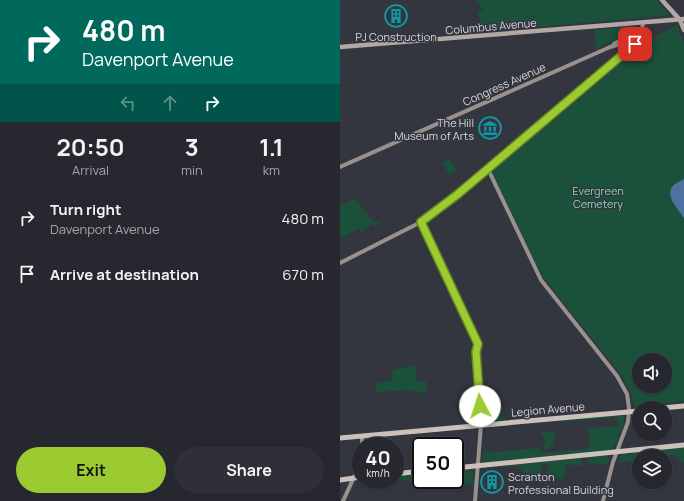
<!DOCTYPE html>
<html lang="en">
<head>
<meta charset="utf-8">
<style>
	body { margin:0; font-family:Manrope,sans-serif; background:#2f3037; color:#f1f3f6; height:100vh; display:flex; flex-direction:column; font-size:15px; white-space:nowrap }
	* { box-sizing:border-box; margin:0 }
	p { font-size:13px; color:#a4a6aa }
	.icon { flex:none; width:22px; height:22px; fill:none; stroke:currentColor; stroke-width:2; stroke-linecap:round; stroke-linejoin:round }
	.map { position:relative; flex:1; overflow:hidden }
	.side { display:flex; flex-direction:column; background:#27282f; width:340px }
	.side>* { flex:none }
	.guide { background:#00695c; color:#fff; overflow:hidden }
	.buttons { position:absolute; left:292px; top:353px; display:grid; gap:8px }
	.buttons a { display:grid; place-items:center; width:40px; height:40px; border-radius:50%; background:#27282f; box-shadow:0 1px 3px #0004,0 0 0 1px #43444b; font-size:20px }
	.speed { position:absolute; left:12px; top:437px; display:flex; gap:8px; font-size:20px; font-weight:700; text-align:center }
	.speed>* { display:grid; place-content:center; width:52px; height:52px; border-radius:50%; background:#27282f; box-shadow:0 1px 3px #0004,0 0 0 1px #43444b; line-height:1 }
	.speed small { font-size:10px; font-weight:400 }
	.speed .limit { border:2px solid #111; border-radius:6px; background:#fff; color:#111 }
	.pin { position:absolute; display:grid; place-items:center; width:34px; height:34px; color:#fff; margin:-17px; border-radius:8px; box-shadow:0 2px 6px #0006 }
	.me { position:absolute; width:44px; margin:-22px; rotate:355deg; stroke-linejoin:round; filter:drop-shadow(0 0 3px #0008) }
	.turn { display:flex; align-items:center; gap:14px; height:84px; padding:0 16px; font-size:18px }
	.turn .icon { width:52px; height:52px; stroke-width:2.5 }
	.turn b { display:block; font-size:28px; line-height:34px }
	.lanes { display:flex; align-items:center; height:38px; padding:0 16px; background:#0003; justify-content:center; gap:20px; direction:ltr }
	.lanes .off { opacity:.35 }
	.eta { display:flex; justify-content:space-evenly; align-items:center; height:68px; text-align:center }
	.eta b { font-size:24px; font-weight:700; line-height:28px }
	.cta { display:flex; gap:8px; margin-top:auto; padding:8px 16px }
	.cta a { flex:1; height:46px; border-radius:24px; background:#9cca31; color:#111; font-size:16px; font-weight:700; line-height:46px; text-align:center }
	.cta a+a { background:#2f3037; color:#f1f3f6 }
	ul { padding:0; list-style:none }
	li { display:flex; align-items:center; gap:12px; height:56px; padding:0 16px }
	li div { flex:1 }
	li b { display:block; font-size:15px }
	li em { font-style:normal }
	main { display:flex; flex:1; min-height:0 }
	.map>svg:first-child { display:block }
	.green { fill:#1b503a; fill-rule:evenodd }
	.water { fill:#4f71a0 }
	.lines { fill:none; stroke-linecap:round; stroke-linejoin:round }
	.secondary { stroke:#98918d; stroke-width:4 }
	.primary { stroke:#b3a9a4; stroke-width:4.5 }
	.highway { stroke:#ccc0ba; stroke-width:5 }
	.route-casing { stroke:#658320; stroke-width:10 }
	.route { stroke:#9cca31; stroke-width:7 }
	.labels { text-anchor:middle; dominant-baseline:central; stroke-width:3; stroke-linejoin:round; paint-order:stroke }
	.street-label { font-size:11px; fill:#d6d7dd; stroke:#34363f }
	.poi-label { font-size:11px; fill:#d6d7dd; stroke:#34363f }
	.park-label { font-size:11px; fill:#7edfb1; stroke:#34363f }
</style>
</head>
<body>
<main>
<section class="side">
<div class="guide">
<div class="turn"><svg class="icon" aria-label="right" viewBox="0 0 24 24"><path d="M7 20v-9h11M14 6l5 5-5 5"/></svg><div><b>480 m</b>Davenport Avenue</div></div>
<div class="lanes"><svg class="icon off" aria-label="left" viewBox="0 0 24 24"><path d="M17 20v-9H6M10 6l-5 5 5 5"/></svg><svg class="icon off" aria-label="ahead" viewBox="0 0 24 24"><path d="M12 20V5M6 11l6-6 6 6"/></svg><svg class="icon" aria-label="right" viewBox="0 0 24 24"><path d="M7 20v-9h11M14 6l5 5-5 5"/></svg></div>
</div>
<div class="eta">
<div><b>20:50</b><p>Arrival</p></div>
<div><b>3</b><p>min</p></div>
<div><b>1.1</b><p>km</p></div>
</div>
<ul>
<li><svg class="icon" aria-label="right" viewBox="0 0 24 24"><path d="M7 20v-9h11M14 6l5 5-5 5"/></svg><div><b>Turn right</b><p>Davenport Avenue</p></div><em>480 m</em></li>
<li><svg class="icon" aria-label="arrive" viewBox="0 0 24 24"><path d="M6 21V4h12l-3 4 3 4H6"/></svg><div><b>Arrive at destination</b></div><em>670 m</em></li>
</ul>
<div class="cta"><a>Exit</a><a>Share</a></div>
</section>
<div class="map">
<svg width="344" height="501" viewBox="0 0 344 501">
	<rect width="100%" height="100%" fill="#34363f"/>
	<g class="green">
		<polygon points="135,0 317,0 330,15 142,32 138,13 143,9"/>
		<path d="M337 25 344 43V401L294 407 292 397 283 377 202 276 152 172 308 40ZM299 360H325V386H299Z"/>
		<polygon points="296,26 297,28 296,31 256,49 254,30"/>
		<polygon points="109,159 117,170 110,175 102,164"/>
		<polygon points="15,199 33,221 40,223 35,227 32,224 22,232 19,229 0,238 0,205"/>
		<polygon points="75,365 77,381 86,381 86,392 76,392 68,390 36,392 36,383 53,380 52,370"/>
		<polygon points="142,396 146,399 147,404 149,404 155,401 161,403 163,420 145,421"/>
		<path d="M284 414C286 422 277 443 272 450L143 462 142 461 144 449 147 450 148 453 198 448 205 453 247 449 250 446 248 428 278 426 277 419 275 417 222 422 225 420Z"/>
		<polygon points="214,429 219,430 216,430 213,444 215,446 215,449 214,446 209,447 209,449 203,449 202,447 205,443 205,439 202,435 201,432 203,430 204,432 214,432"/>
		<polygon points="344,448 344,462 340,462 337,455 299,456 299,461 278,462 281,455"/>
		<polygon points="266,456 270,458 267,465 248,463 249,457"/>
		<polygon points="242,458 241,466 226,464 224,479 207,477 209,466 203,464 200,475 184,473 178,466 174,466 170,468 163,466"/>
		<polygon points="132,469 133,471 133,485 100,482 100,480 115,480 115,471"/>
		<polygon points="81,474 78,483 60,480 56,481 56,477"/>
	</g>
	<path class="water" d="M344 179V218C339 210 322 194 335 184 338 182 341 181 344 179Z"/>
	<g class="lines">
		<g class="secondary">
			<path d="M274 44C282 39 289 37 299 39"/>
			<polyline points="0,167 270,47 284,43 295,44"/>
			<polyline points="148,169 201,280 277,376 287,394 289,408 288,422 273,462 263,501"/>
			<polyline points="81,222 138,344 136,351 141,425 135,501"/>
			<polyline points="0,263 81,222 93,214 292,48 301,35 303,23"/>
			<polyline points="22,437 22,446"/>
			<polyline points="3,501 15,475 21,449"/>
		</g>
		<g class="primary">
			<polyline points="322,0 340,20 344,30"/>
			<polyline points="0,47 344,19"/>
		</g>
		<g class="highway">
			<polyline points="322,408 344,406"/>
			<polyline points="0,438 299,411"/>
			<polyline points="115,468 344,445"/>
			<polyline points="55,474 81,471"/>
			<polyline points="0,480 21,477"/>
		</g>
	</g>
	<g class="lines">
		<g class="route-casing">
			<polyline id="route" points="140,406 136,352 138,344 81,222 118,194 295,44"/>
		</g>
		<use href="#route" class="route"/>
	</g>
	<defs>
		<g id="building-ring" transform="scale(1.15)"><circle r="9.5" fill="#34363f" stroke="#0f9aa8" stroke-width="1.5"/><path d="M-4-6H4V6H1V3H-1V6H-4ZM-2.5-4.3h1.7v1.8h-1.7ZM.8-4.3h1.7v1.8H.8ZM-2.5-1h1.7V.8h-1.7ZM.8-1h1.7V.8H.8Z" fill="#0f9aa8"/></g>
		<g id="museum-ring" transform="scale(1.15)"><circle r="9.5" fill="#34363f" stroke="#0f9aa8" stroke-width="1.5"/><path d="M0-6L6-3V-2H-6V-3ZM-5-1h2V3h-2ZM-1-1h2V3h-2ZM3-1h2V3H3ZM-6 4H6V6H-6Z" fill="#0f9aa8"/></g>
	</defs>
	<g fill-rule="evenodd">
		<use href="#building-ring" x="56" y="16"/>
		<use href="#museum-ring" x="150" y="128"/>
		<use href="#building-ring" x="152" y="482"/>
	</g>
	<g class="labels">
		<g class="street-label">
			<text transform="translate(151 26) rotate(-5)">Columbus Avenue</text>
			<text transform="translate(164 84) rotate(-24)">Congress Avenue</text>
			<text transform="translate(208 409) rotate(-5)">Legion Avenue</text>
		</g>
		<g class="poi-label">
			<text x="56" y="36">PJ Construction</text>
			<text x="134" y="122" text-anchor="end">The Hill<tspan x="134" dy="13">Museum of Arts</tspan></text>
			<text x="168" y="476" text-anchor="start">Scranton<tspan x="168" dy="13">Professional Building</tspan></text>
		</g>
		<g class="park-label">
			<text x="258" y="190">Evergreen<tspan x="258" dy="13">Cemetery</tspan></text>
		</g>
	</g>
</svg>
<div class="buttons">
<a><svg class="icon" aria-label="sound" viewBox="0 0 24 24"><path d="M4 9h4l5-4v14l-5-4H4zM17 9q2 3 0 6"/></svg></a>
<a><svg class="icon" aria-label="search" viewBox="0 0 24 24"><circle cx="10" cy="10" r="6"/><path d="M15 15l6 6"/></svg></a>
<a><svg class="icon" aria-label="layers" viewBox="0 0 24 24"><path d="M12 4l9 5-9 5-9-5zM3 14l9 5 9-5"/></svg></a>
</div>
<div class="speed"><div>40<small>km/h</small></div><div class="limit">50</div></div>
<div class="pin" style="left:295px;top:44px;background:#d93025"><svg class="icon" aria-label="arrive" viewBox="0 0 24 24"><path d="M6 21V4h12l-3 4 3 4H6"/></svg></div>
<svg class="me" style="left:140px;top:406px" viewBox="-20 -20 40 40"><circle r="19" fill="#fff"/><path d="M0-13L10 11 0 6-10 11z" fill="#9cca31"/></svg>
</div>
</main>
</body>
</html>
